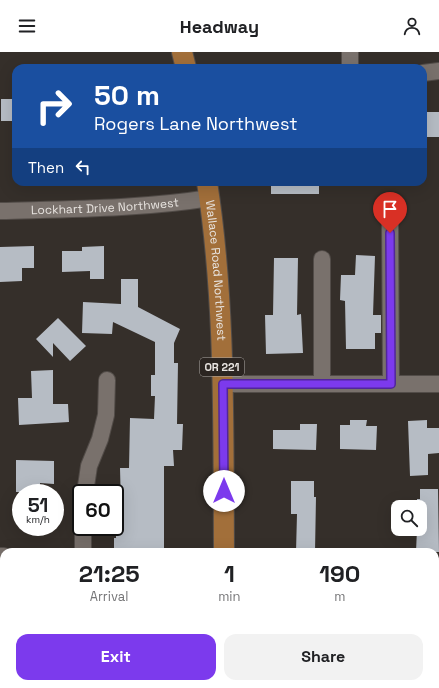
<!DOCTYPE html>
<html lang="en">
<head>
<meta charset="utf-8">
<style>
	body { margin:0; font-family:"Space Grotesk",sans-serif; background:#f2f2f2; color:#202124; height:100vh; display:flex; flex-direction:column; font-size:15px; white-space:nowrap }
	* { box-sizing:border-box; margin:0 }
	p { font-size:13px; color:#757577 }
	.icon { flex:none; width:22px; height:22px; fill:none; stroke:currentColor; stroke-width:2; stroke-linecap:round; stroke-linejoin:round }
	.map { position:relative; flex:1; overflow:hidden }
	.details { position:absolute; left:0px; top:496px; width:439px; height:140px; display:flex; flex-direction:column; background:#fff; border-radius:12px 12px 0 0; box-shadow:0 4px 16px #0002 }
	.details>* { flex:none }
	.banner { position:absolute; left:12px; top:12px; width:415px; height:122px; border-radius:12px; box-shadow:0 4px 16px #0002; background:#1a4fa0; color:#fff; overflow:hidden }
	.buttons { position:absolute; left:391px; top:448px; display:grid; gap:8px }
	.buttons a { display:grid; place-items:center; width:36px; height:36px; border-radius:8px; background:#fff; box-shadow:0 4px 16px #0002; font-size:20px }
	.speed { position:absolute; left:12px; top:432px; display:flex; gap:8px; font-size:20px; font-weight:700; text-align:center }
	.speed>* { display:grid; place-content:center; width:52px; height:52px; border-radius:50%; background:#fff; box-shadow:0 4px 16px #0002; line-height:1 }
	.speed small { font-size:10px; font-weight:400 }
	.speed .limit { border:2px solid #111; border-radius:6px; background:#fff; color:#111 }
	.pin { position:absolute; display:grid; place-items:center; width:34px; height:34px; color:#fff; margin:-41px -17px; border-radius:50% 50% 50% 0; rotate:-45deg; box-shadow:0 0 4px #0007 }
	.pin .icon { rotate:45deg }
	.me { position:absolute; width:44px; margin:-22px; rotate:0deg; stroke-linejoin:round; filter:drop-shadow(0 0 3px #0008) }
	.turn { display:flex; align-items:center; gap:14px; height:84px; padding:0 16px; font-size:18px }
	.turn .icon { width:52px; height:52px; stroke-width:2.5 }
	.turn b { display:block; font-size:28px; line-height:34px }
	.then { display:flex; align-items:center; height:38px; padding:0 16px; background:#0003; gap:8px; font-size:15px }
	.eta { display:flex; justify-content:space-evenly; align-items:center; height:68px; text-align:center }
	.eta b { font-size:24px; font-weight:700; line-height:28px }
	.cta { display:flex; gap:8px; margin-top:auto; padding:8px 16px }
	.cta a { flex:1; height:46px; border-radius:12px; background:#7c3aed; color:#fff; font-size:16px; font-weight:700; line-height:46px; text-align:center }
	.cta a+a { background:#f2f2f2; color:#202124 }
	header { display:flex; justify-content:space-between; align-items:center; height:52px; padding:0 16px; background:#fff; font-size:18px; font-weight:700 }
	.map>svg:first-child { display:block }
	.building { fill:#b6bcc4 }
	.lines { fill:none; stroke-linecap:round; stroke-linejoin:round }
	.minor-casing { stroke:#524c48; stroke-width:18 }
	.major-casing { stroke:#524c48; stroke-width:22 }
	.minor { stroke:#79716c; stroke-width:16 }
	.major { stroke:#a26f3a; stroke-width:20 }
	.route-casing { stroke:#51269a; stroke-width:10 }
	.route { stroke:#7c3aed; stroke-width:7 }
	.labels { text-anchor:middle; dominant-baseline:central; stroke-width:4; stroke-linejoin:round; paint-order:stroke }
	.shield { fill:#2b2521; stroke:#afaba7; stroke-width:1 }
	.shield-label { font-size:11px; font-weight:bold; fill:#e8e4e0 }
	.street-label { font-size:12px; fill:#e8e4e0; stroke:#2b2521 }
</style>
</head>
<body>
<header><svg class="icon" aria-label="menu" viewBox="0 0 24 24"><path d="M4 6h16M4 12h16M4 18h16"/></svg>Headway<svg class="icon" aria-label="person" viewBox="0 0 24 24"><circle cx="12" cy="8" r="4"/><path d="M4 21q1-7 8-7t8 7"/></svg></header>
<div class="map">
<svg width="439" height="636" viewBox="0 0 439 636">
	<rect width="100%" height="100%" fill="#352f2a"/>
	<g class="building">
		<rect x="1" y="47" width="12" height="22"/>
		<rect x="426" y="60" width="13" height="25"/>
		<rect x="271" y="130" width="48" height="12"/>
		<polygon points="34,194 34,216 22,216 22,229 0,230 0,195"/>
		<polygon points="104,194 104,227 90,227 90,219 62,220 62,199 82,199 82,195"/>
		<polygon points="356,203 375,204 373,263 381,263 381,281 375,281 375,297 346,297 345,249 340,248 341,223 355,223"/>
		<polygon points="274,206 298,206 297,263 301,262 303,301 266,302 265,263 273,263"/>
		<polygon points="121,227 138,227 138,255 180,277 174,291 174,311 178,311 177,372 183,372 182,398 173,398 174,414 164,414 164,500 114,500 114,486 116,486 116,455 121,455 120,416 129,416 130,366 154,367 155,344 151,344 151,323 155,323 155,290 113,270 112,282 82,281 83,250 121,252"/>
		<polygon points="58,266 86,294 70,309 53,291 53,305 36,287"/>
		<polygon points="53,318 53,352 68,352 69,370 19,373 18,346 32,346 31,319"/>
		<polygon points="350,368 367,368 366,374 377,374 376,398 340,397 340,373 350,373"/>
		<polygon points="427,368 427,376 439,376 439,401 428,402 428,423 410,424 408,369"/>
		<polygon points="300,372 317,372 316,398 273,397 273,378 300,378"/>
		<polygon points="16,408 54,409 54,432 40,431 40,440 16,440"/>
		<polygon points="291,429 314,429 314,445 316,445 315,500 296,500 297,462 291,462"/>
		<polygon points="420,437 438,437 439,500 416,500 417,477 420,477 420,455 417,455 417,447 420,447"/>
	</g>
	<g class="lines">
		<g class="minor-casing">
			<g id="minor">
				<polyline points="350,0 350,16"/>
				<polyline points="423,21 439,19"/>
				<path id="s1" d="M0 159C70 157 140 157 210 146"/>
				<polyline points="390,166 391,332"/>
				<polyline points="322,207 322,332"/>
				<polyline points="223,332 439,332"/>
				<polyline points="85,441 89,414 100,387 106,363 107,328"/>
				<polyline points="83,500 83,475"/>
				<polyline points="0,504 4,504"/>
				<polyline points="83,632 83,636"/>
			</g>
		</g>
		<g class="major-casing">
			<g id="major">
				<polyline points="182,0 186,16"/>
				<path id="s2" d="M207 130C226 252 223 377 224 500"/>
				<polyline points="225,632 225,636"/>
			</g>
		</g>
		<use href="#minor" class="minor"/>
		<use href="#major" class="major"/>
	</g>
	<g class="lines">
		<g class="route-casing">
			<polyline id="route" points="224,439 223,332 391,332 390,181"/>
		</g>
		<use href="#route" class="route"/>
	</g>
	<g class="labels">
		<rect class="shield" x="200" y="306" width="44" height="18" rx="3"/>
		<g class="shield-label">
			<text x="222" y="315">OR 221</text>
		</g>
		<g class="street-label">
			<text stroke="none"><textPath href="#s1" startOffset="105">Lockhart Drive Northwest</textPath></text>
			<text stroke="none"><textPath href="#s2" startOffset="89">Wallace Road Northwest</textPath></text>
		</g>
	</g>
</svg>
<div class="buttons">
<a><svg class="icon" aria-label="search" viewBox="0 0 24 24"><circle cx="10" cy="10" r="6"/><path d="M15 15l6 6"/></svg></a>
</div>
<div class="speed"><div>51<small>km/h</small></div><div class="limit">60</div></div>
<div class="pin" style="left:390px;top:181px;background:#d93025"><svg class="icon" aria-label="arrive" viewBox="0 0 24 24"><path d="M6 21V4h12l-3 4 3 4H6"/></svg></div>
<svg class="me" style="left:224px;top:439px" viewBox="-20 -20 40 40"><circle r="19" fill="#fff"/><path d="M0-13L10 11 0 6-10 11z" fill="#7c3aed"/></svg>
<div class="banner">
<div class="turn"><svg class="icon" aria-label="right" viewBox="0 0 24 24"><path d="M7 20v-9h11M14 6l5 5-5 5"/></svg><div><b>50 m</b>Rogers Lane Northwest</div></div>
<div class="then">Then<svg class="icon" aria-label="left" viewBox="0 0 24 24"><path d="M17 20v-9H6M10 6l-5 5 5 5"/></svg></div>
</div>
<section class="details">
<div class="eta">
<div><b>21:25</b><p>Arrival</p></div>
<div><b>1</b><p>min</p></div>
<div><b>190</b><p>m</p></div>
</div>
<div class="cta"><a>Exit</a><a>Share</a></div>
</section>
</div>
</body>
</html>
